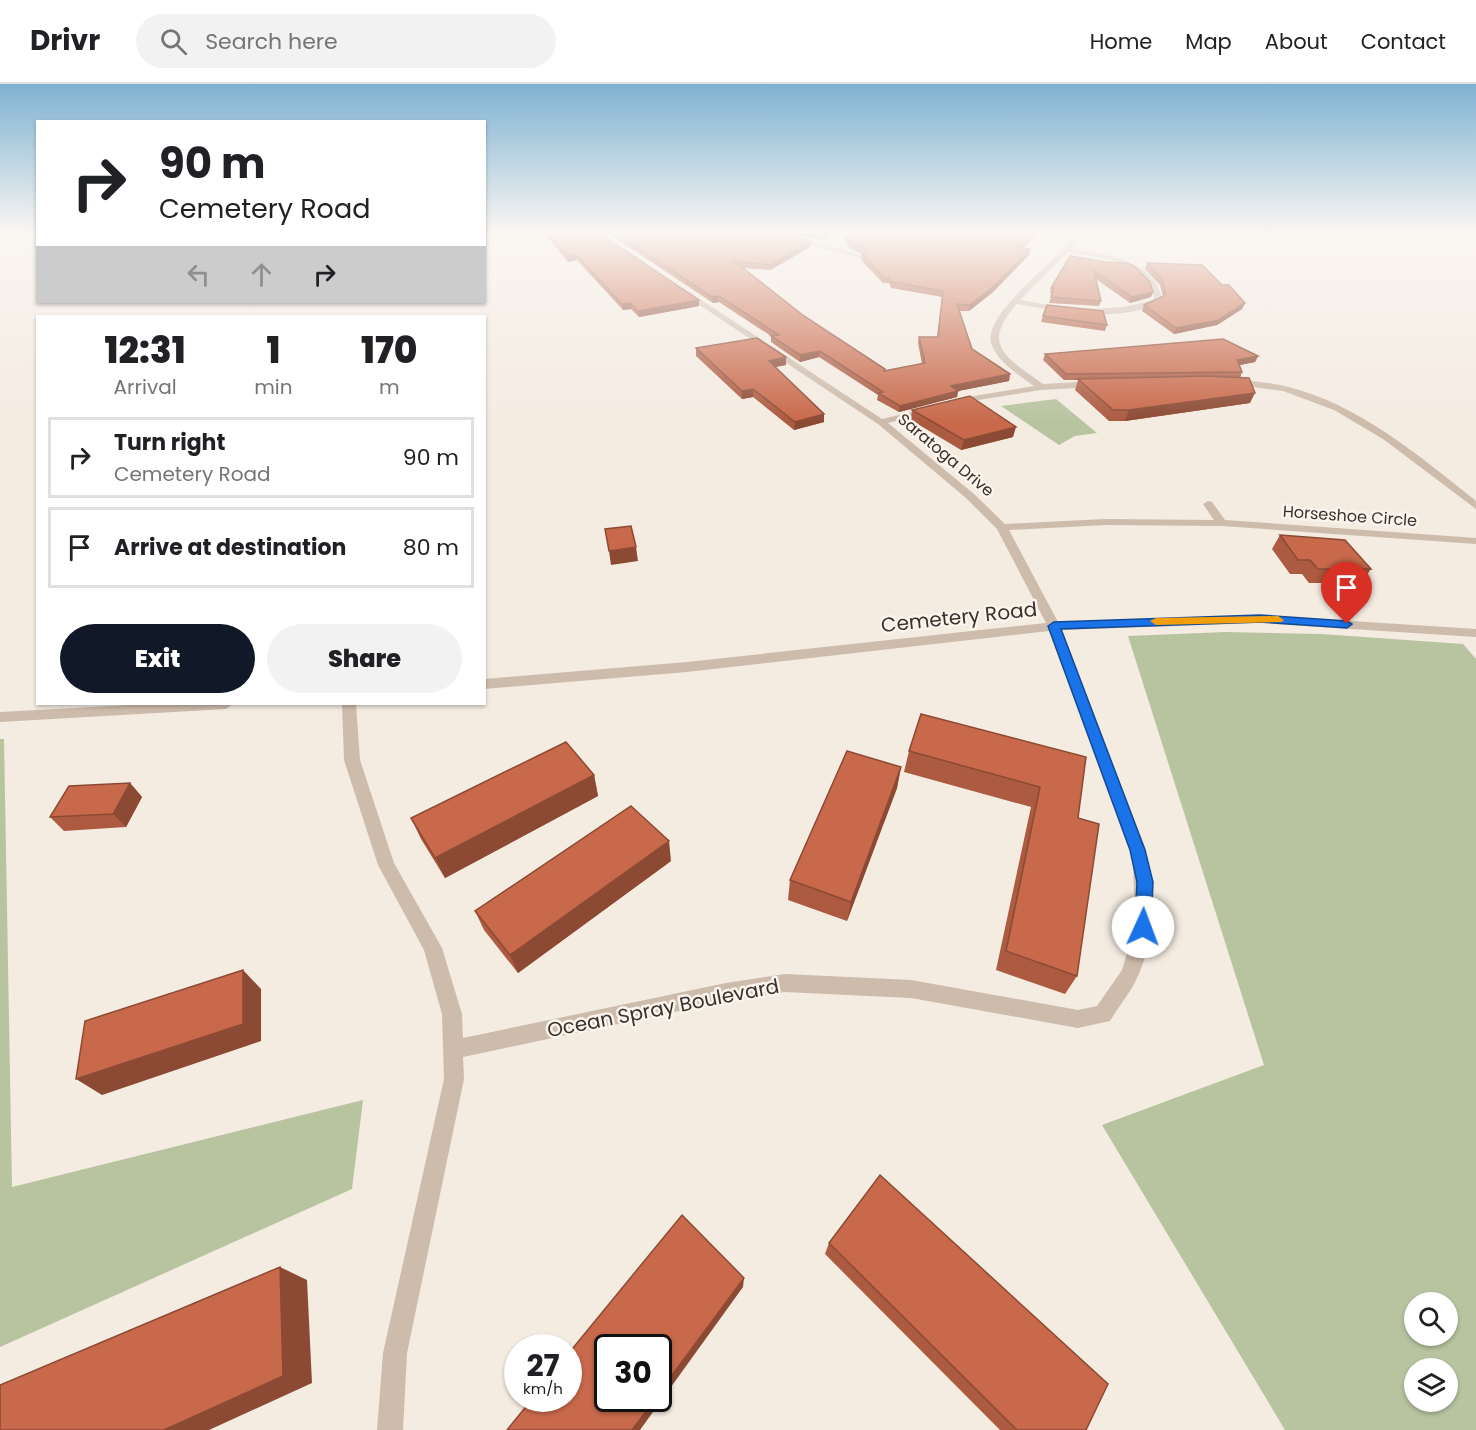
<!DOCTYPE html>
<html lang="en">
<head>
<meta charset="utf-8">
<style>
	body { margin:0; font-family:Poppins,sans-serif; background:#f2f2f2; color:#202124; height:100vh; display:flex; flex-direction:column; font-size:22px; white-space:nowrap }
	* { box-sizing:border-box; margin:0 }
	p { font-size:20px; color:#757577 }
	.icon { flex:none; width:33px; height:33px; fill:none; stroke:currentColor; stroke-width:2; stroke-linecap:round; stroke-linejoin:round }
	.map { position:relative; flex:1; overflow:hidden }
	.panel { position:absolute; left:36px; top:231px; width:450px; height:390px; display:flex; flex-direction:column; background:#fff; border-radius:0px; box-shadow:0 2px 4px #0004 }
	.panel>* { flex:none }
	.hud { position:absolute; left:36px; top:36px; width:450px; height:183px; border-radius:0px; box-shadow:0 2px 4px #0004; background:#fff; color:#202124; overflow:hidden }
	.controls { position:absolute; left:1404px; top:1208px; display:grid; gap:12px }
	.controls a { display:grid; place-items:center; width:54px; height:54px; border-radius:50%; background:#fff; box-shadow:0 2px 4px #0004; font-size:30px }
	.speed { position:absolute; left:504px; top:1250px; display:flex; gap:12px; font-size:30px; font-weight:700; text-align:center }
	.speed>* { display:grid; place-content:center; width:78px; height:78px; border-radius:50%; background:#fff; box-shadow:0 2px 4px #0004; line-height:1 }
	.speed small { font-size:15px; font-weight:400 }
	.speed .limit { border:3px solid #111; border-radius:9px; background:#fff; color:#111 }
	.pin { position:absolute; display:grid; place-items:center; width:51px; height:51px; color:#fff; margin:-62px -26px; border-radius:50% 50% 50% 0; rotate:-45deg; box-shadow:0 0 6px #0007 }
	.pin .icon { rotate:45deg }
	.me { position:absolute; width:66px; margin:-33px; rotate:2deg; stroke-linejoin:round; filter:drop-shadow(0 0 4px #0008) }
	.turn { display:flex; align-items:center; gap:21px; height:126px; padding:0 24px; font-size:27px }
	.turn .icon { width:78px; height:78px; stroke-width:2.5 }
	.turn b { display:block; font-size:42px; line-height:51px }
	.lanes { display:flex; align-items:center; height:57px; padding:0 24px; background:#0003; justify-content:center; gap:30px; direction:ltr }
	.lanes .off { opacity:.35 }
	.eta { display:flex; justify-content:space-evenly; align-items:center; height:102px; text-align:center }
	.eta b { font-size:36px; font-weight:800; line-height:42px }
	.cta { display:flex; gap:12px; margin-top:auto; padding:12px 24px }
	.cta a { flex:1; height:69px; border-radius:36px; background:#111827; color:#fff; font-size:24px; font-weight:800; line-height:69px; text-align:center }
	.cta a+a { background:#f2f2f2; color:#202124 }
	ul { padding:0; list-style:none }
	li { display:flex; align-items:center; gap:18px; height:81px; margin:0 12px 9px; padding:0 12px; border:3px solid #e0e0e0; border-radius:0px }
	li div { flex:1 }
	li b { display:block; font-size:22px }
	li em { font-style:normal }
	header { display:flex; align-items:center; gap:36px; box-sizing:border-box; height:84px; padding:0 30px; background:#fff; border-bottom:2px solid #e0e0e0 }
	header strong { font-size:28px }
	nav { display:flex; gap:33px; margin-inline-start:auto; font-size:21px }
	.search { width:420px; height:54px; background:#f2f2f2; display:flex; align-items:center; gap:15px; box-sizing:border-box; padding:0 21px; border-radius:33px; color:#757577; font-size:22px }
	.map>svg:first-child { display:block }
	.green { fill:#b8c4a0; fill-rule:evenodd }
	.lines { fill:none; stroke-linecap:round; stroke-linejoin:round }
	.minor { fill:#cdbbac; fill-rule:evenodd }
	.wall { fill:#ac5a40 }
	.shaded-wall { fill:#8c4a34 }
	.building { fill:#c8694b; stroke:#8c4a34; stroke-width:1.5 }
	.route { fill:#1a73e8; stroke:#114b97; stroke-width:1.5 }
	.slow { fill:#f59e0b }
	.labels { text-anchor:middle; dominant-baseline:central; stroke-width:5; stroke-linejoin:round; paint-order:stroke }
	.far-street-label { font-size:16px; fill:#3b302b; stroke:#fbf5ee }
	.street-label { font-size:20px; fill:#3b302b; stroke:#fbf5ee }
</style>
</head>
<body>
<header>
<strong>Drivr</strong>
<div class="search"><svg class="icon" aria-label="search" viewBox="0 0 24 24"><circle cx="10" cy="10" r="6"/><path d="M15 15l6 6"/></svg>Search here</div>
<nav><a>Home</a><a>Map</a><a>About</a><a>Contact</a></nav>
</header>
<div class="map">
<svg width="1476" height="1346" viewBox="0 0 1476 1346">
	<rect width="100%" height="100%" fill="#f4ebe1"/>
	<g class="green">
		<polygon points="1056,315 1097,349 1075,352 1059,361 1001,322"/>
		<path d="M1225 548 1321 550 1463 560 1476 575V1346H1285L1102 1041 1264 981 1128 552ZM1414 1218H1448V1251H1414ZM1414 1284H1448V1317H1414Z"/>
		<polygon points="0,655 4,655 12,1103 363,1016 352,1105 0,1263"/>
	</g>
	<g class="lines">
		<g class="minor">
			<polygon points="773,149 784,149 865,172 862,174 817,163"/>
			<path d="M1044 149H1080L1071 165C1104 170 1157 176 1162 216 1125 241 1058 227 1017 220 979 262 1008 274 1043 300L1096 297 1100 300 1096 303 1041 306 953 320V316L956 315 1034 302C1019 291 1001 280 993 264 976 233 1056 180 1070 154ZM1068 168C1098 173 1150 178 1154 215 1110 231 1065 224 1020 216Z"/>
			<path d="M683 204 882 335 933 323V327L888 339 974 410 1005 440 1105 435 1214 436 1203 420 1208 417 1212 418 1225 436 1476 454V460L1222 442 1105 441 1009 446 1058 538 1260 531 1476 545V553L1260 539 1062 546 1146 766C1155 812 1156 860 1133 902 1126 914 1117 925 1110 937L1078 944 911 914 785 908 726 917 463 973 464 995 407 1269 403 1346H377L383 1269 444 995 442 930 424 866 378 781 344 676 342 620H356L360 676 394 779 442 864 462 930 463 954 726 899 785 890 911 896 1078 926 1097 922 1122 886 1131 856 1135 827 1133 782 1130 766 1049 547 687 588 484 605V595L687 578 1046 539 997 445 966 414 878 340 680 208Z"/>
			<path d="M1231 295C1249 297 1268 298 1285 302 1359 320 1418 371 1476 417V425L1383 355 1334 326 1283 307 1228 300V296Z"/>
			<polygon points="148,620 233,620 226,625 0,638 0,628"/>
		</g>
	</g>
	<g class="wall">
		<polygon points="544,149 599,149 699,216 699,222 639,233 631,225 623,226 577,176 568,178"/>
		<polygon points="608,149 784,149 810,158 810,163 770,186 743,184 804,232 885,287 922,280 918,259 919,253 937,253 942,213 891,204 889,199 883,199 861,176 862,170 863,170 852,166 846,160 846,154 1038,149 1023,164 1029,171 993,208 969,227 959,227 972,265 1010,290 1009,297 958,307 957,313 899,328 877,316 878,311 819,273 800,278 771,258 771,252 719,218 713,219"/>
		<polygon points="794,149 834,149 821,157"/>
		<polygon points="1070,172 1153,208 1151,213 1130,219 1096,195 1101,217 1099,222 1049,219 1052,210 1050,209 1051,204"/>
		<polygon points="1147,179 1222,201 1245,219 1242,225 1217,241 1174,250 1142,227 1144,221 1163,213 1160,201 1145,185"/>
		<polygon points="1043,232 1107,241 1105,247 1041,238"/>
		<polygon points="696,264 786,273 786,281 776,283 824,338 794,346 753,313 742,315 696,272"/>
		<polygon points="1045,270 1258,272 1255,278 1240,281 1242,288 1240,294 1250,319 1125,337 1109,337 1075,306 1078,296 1064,296 1043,276"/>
		<polygon points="912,326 1013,353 961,366 911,336"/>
		<polygon points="1280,451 1371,485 1361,499 1309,499 1302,490 1290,490 1272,465"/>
		<polygon points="909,667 1086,673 1078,734 1077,892 1065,910 996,886 1031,723 904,688"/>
		<polygon points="901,683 897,704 847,837 788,816 790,796"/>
		<polygon points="594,691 598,712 445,794 421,755 411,734"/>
		<polygon points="130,699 142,713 126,743 64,747 50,733"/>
		<polygon points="671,777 518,889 484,846 475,827"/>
		<polygon points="829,1159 1086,1346 1000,1346 825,1170"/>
	</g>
	<g class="shaded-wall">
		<polygon points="825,149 834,149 821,157 821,152"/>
		<polygon points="1034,149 1038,149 1018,169 1019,164"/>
		<polygon points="810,158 810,163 770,186 770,181"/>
		<polygon points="1030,165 1029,171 993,208 969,227 970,221"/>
		<polygon points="576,170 577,176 568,178 567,172"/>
		<polygon points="1153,208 1151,213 1130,219 1132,213"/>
		<polygon points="719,212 719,218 713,219 712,213"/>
		<polygon points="699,216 699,222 639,233 638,227"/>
		<polygon points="630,219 631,225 623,226 622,220"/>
		<polygon points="1245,219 1242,225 1217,241 1174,250 1176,244"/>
		<polygon points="820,267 819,273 800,278 800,271"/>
		<polygon points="1258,272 1255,278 1235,282 1237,276"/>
		<polygon points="786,273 786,281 769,284 769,277"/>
		<polygon points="1010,290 1009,297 958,307 957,313 899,328 900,322 951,302"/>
		<polygon points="753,305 753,313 742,315 742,307"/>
		<polygon points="1255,309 1250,319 1125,337 1129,326"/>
		<polygon points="824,330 824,338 794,346 795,338"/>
		<polygon points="1016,343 1013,353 961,366 964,356"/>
		<polygon points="636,463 638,477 611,481 609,467"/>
		<polygon points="901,683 897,704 847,837 851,818"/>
		<polygon points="594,691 598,712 445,794 435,774"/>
		<polygon points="130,699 142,713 126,743 113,730"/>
		<polygon points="669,757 671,777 518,889 510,871"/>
		<polygon points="243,886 261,905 261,957 102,1011 76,995"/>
		<polygon points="280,1183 307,1196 312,1299 209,1346 164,1346"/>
		<polygon points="744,1194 743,1203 640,1346 632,1346 656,1314 658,1314 658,1310"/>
	</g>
	<g class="building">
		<polygon points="548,149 599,149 699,216 638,227 630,219 622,220 576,170 567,172"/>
		<polygon points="615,149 784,149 810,158 770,181 734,177 804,232 885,285 884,287 925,279 919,253 938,253 943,207 892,198 889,193 884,194 862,170 868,165 852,160 846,154 850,149 1034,149 1019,164 1030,165 994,202 970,221 957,220 972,265 1010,290 951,302 958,307 900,322 878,309 883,308 820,267 800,271 771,252 779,251 719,212 712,213"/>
		<polygon points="813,149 825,149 821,152"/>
		<polygon points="1070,172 1105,178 1127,179 1134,182 1150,198 1153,208 1132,213 1094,187 1101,217 1051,213 1054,204 1051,204"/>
		<polygon points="1147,179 1202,181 1222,201 1229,201 1245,219 1219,236 1176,244 1144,221 1166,211 1162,196"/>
		<polygon points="1047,221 1103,227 1107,241 1043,232"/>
		<polygon points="757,254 786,273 769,277 824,330 795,338 753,305 742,307 696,264"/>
		<polygon points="1223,255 1258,272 1237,276 1242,288 1066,290 1045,270"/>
		<polygon points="1207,292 1249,294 1255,309 1129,326 1113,326 1078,295"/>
		<polygon points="970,312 1016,343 964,356 912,326"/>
		<polygon points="631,442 636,463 609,467 605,445"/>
		<polygon points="1280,451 1345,456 1371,485 1318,485 1310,476 1298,476"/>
		<polygon points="921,630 1086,673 1078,734 1099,740 1077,892 1006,867 1040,703 909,667"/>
		<polygon points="566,658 594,691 435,774 411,734"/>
		<polygon points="847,667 901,683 851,818 790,796"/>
		<polygon points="130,699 113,730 50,733 69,702"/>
		<polygon points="631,722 669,757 510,871 475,827"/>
		<polygon points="243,886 243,940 76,995 85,937"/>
		<polygon points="880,1091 1108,1300 1086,1346 1017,1346 829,1159"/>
		<polygon points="682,1131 744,1194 658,1310 658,1263 608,1263 608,1314 656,1314 632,1346 507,1346 533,1314 568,1314 568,1270"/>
		<polygon points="280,1183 283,1292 164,1346 0,1346 0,1301"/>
	</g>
	<linearGradient id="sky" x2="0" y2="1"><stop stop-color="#7eb2d2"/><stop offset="0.44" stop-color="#faf6f2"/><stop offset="1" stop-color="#faf6f2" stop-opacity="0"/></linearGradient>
	<rect width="1476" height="338" fill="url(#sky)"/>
	<polygon class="route" points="1260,531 1347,537 1352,540 1347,544 1260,538 1061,545 1145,766 1153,798 1151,843 1149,848 1143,850 1137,848 1135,843 1137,798 1130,766 1048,542 1054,538"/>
	<polygon class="slow" points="1278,532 1284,536 1282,538 1156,541 1150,537 1156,534"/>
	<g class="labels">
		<g class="far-street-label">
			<text transform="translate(946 371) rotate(40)">Saratoga Drive</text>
			<text transform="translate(1350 432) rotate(4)">Horseshoe Circle</text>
		</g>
		<g class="street-label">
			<text transform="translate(959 533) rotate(-6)">Cemetery Road</text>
			<text transform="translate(663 924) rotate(-11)">Ocean Spray Boulevard</text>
		</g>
	</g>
</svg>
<div class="controls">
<a><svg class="icon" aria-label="search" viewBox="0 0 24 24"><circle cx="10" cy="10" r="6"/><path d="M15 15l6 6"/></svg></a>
<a><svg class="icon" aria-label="layers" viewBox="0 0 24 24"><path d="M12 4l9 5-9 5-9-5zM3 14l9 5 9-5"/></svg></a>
</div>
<div class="speed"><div>27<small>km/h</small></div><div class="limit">30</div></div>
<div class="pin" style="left:1347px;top:540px;background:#d93025"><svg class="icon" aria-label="arrive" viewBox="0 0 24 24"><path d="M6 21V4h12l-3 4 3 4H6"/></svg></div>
<svg class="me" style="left:1143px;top:843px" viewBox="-20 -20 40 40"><circle r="19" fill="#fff"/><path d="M0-13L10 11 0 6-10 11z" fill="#1a73e8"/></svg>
<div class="hud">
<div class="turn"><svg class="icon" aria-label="right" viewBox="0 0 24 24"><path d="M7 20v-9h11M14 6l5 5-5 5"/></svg><div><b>90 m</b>Cemetery Road</div></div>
<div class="lanes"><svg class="icon off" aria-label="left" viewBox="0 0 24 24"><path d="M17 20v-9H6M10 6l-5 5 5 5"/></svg><svg class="icon off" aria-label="ahead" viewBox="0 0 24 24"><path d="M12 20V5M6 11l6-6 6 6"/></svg><svg class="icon" aria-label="right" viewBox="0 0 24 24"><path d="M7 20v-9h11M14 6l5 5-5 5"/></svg></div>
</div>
<section class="panel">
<div class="eta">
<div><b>12:31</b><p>Arrival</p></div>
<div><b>1</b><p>min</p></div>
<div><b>170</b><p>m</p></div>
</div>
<ul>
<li><svg class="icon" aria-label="right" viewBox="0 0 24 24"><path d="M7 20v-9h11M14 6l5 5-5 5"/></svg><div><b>Turn right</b><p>Cemetery Road</p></div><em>90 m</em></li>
<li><svg class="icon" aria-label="arrive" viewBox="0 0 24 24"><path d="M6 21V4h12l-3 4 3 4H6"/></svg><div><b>Arrive at destination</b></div><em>80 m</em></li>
</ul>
<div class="cta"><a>Exit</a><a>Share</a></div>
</section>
</div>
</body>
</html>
